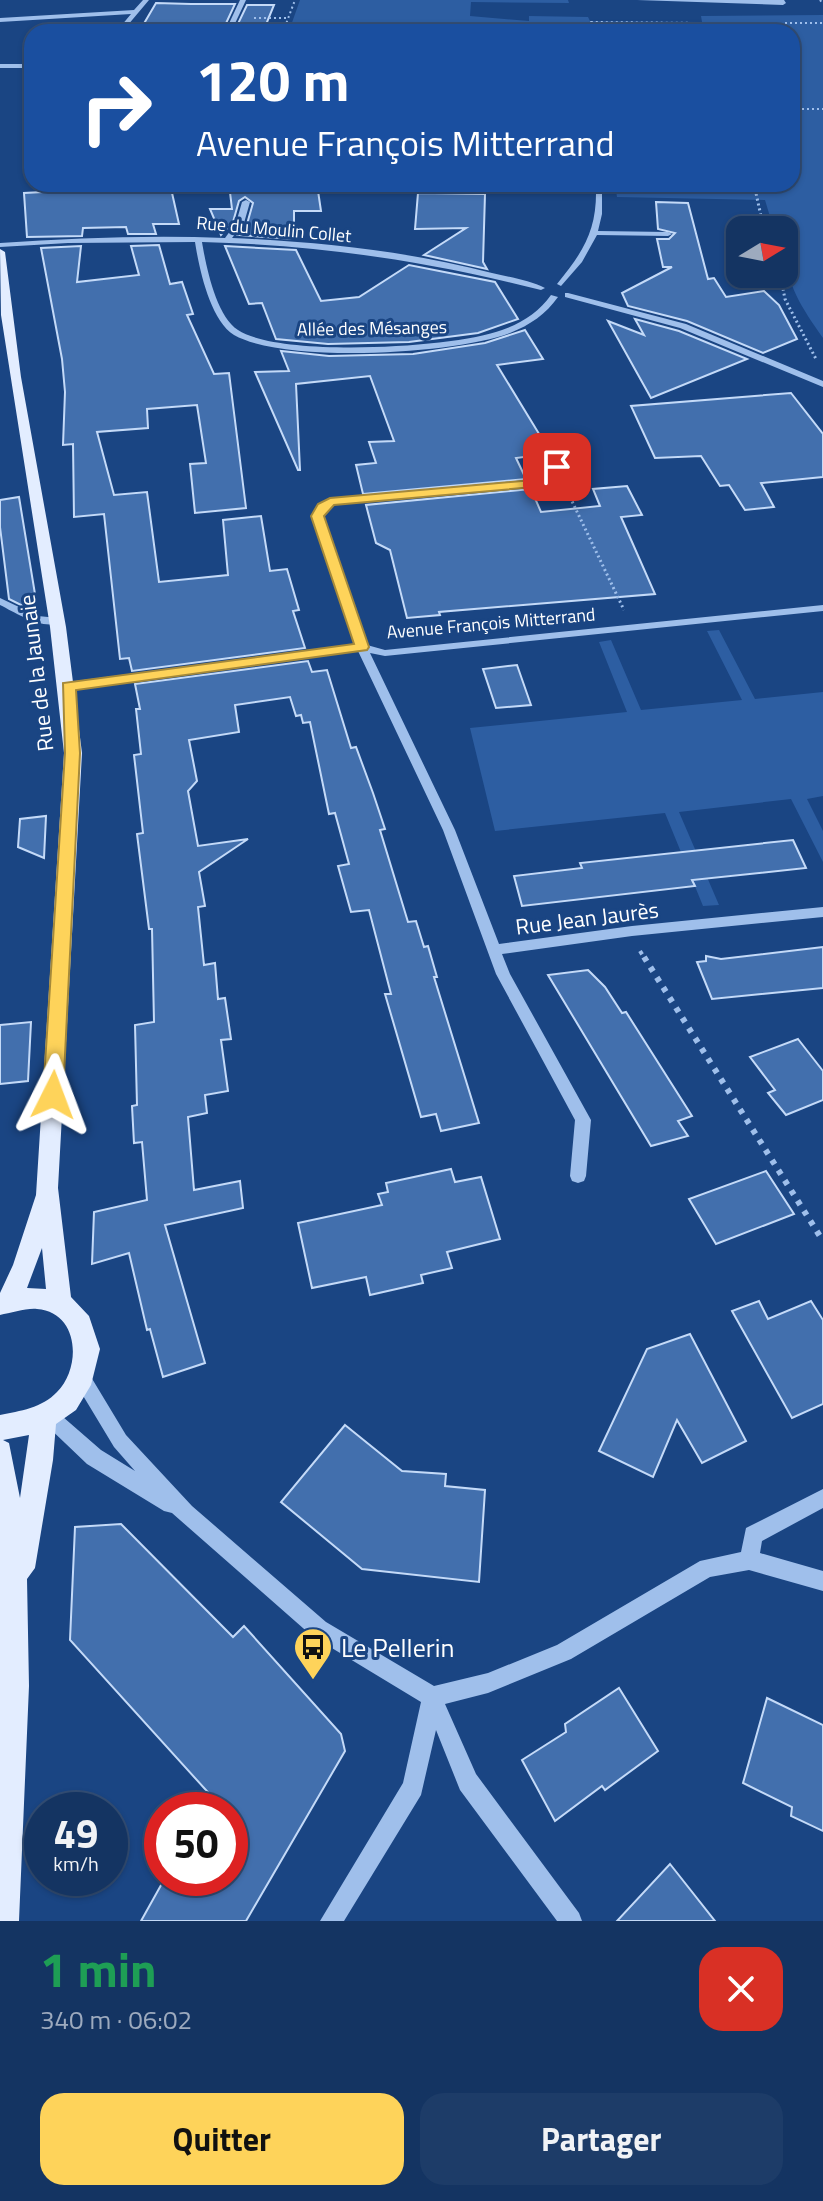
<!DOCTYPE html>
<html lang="fr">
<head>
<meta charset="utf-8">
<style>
	body { margin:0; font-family:"Titillium Web",sans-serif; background:#1d3c68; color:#f1f3f6; height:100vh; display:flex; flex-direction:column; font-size:30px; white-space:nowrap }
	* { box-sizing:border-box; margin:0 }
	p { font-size:26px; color:#9daabe }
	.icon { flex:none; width:44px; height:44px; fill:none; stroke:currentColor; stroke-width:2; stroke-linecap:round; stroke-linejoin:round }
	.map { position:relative; height:1921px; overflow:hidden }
	.details { display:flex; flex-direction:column; background:#143462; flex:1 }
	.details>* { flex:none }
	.guide { position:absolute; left:24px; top:24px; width:776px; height:168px; border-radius:24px; box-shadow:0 2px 6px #0004,0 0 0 2px #334f77; background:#1a4fa0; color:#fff; overflow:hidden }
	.needle { width:52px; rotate:80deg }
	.tools { position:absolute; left:726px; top:216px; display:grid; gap:16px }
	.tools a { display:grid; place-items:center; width:72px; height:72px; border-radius:16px; background:#143462; box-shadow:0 2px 6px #0004,0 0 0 2px #334f77; font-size:40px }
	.speed { position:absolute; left:24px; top:1792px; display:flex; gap:16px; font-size:40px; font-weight:700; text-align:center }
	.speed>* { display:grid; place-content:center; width:104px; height:104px; border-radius:50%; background:#143462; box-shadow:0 2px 6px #0004,0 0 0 2px #334f77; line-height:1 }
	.speed small { font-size:20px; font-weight:400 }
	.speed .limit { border:12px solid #d22; background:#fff; color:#111 }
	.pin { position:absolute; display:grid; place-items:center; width:68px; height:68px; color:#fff; margin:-34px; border-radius:16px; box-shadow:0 4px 12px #0006 }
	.me { position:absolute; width:88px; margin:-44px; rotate:3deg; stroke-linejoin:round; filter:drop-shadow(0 0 6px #0008) }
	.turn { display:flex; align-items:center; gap:28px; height:168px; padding:0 40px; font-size:36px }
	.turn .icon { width:104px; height:104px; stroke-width:2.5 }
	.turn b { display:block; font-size:56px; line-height:68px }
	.round { display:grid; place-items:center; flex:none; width:84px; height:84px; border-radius:24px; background:#1d3c68 }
	.summary { display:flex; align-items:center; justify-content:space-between; height:136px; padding:0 40px }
	h1 { font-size:48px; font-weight:700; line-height:60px; color:#1e9e55 }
	.action { display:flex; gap:16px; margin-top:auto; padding:16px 40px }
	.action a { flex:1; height:92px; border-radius:24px; background:#fed35a; color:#111; font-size:32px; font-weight:700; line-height:92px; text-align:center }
	.action a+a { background:#1d3c68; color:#f1f3f6 }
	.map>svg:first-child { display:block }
	.green { fill:#2d5ea2 }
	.building { fill:#426fad; stroke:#c4daf8; stroke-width:2 }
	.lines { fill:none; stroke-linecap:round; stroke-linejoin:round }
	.path-far3 { stroke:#9fbfeb; stroke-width:2; stroke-dasharray:2 3; stroke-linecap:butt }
	.path-far2 { stroke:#9fbfeb; stroke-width:3; stroke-dasharray:2 3; stroke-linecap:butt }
	.path-far1 { stroke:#9fbfeb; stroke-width:4; stroke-dasharray:4 5; stroke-linecap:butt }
	.path { stroke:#9fbfeb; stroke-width:6; stroke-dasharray:5 7; stroke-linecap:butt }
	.minor { fill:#9fbfeb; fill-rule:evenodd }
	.major { fill:#e3edff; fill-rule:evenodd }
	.route { fill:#fed35a; stroke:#a5893a; stroke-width:2 }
	.labels { text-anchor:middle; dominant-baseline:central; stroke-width:6; stroke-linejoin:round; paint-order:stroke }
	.far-street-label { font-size:18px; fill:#fff; stroke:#1a4583 }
	.street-label { font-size:22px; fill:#fff; stroke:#1a4583 }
	.near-poi-label { font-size:26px; fill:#fff; stroke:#1a4583; text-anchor:start }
</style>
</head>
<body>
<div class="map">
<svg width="823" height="1921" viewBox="0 0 823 1921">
	<rect width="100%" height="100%" fill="#1a4583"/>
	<g class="green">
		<path d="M300 0H568L569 3 471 2 470 16 529 21V16L588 17 590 21 702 22 701 16 823 15V338C795 298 784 280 784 230H774L765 200 617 197 615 184H792V32L289 31Z"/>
		<polygon points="719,630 755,699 823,692 823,796 807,799 823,831 823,862 791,799 679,812 719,905 703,906 665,813 495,831 470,728 627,712 599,642 611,640 641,710 742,700 707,631"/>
	</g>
	<g class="building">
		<polygon points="156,3 191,4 235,4 222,32 139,32"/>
		<polygon points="247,5 274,5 263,32 234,32"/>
		<polygon points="102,184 170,184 179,224 153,224 156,234 128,234 126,227 83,228 82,236 27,237 24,193 103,189"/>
		<polygon points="229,184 317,184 321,211 294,211 294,239 238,235 247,224 253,203 245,197 239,201 233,222 221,235 210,209 232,209"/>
		<polygon points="418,193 485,194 483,262 487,269 424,255 466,228 415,229"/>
		<polygon points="656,202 688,203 708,279 714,278 726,297 764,291 779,305 797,339 763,353 687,321 628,306 622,293 672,267 663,267 657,239 669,239 675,233 658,229"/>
		<polygon points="159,245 170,284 182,282 193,314 187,315 214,374 229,373 246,508 195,513 190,464 206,463 197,405 147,409 148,428 97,432 114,495 147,492 159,582 228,575 223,520 261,516 270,571 287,569 299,610 293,611 305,648 132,671 129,658 120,659 104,514 74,517 73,444 63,445 65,392 62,359 41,248 81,246 77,282 139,275 131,246"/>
		<polygon points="225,246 296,250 321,301 359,297 409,265 495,282 518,319 478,333 409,342 328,344 276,339 262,303 249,304"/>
		<polygon points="635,319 679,331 747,359 651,398 608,321 644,335"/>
		<polygon points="525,330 543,359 497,365 544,442 527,443 532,456 516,458 526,479 363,494 356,465 376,463 369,442 394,441 370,376 296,384 300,470 298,470 255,372 289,371 281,351 329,356 413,354 485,343"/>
		<polygon points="791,393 823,434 823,477 761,483 774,507 745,510 729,485 720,486 701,456 655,458 631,406"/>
		<polygon points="627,486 642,515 621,517 655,594 439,612 440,615 407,618 390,550 376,543 366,505 531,489 541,512 600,506 593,489"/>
		<polygon points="19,497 35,594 25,607 9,599 0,527 0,500"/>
		<polygon points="308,661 312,672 327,670 351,748 356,747 373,793 385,829 380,830 408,922 416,921 424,947 428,946 437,977 434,977 479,1123 441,1131 436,1114 421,1117 385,994 391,994 369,910 351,912 338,866 349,864 335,813 329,814 310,722 303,723 301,715 296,716 290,697 235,705 239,732 189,740 197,781 188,791 198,846 248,839 199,872 205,906 198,907 204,965 215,963 218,999 225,998 231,1039 221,1040 228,1091 205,1095 207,1113 188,1117 194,1190 240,1181 243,1208 165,1225 205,1363 163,1377 150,1329 147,1330 129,1253 92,1264 94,1212 147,1200 142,1142 134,1143 132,1106 137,1105 135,1025 154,1022 152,929 149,929 137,834 143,833 134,755 141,754 136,709 140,709 135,684"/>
		<polygon points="517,665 531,705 496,708 483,669"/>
		<polygon points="46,816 44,858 18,847 20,819"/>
		<polygon points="793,840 806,868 692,880 695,886 522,906 514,876 582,868 580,863"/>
		<polygon points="823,947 823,988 712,999 697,962 706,961 706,956 721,959"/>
		<polygon points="588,970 605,987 622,1013 626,1012 692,1116 678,1121 688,1136 651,1146 548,975"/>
		<polygon points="31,1022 28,1081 0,1084 0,1025"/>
		<polygon points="798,1039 823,1071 823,1100 786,1115 768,1093 775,1090 750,1057"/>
		<polygon points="451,1169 455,1182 481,1177 500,1239 447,1252 452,1268 421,1275 423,1283 370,1295 366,1277 312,1288 298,1223 382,1205 378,1194 388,1192 386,1183"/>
		<polygon points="766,1171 794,1214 716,1244 689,1199"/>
		<polygon points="759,1301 768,1319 811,1301 823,1320 823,1404 792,1418 732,1311"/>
		<polygon points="690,1334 746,1441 702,1463 677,1420 653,1477 599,1451 647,1349"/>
		<polygon points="345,1425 402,1471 446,1474 445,1486 485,1490 479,1582 362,1569 281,1502"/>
		<polygon points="121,1524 233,1637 244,1626 341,1734 345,1751 246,1921 141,1921 165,1878 230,1878 230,1810 224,1810 70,1640 75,1527"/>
		<polygon points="619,1688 658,1751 605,1790 602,1786 555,1821 522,1760 566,1732 565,1724"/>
		<polygon points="767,1698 823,1725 823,1831 791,1816 792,1807 743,1783"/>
		<polygon points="670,1864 715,1921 617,1921"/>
	</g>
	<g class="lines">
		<g class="path-far3">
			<polyline points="820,0 823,4"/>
			<polyline points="254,18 289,18"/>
			<polyline points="785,23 823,23"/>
			<polyline points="283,32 295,0"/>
			<polyline points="593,32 591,22 703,23"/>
			<polyline points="792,109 823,109"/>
		</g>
		<g class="path-far2">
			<polyline points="754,184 764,230"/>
			<polyline points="617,187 756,189"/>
			<polyline points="780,274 785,299 816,359"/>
			<polyline points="570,497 624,610"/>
		</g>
		<polyline class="path-far1" points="640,951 645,959"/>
		<polyline class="path" points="644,957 823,1241"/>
		<g class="minor">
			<polygon points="143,0 149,0 122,32 116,32 131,14 0,22 0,18 134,10"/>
			<polygon points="240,0 246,0 231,32 225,32"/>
			<polygon points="637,0 784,0 786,3 783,5"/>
			<rect x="0" y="64" width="32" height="4"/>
			<path d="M347 184H602V214L598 231 668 232 672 234 668 236 597 235 582 262 561 286 557 284C583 252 597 231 596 188L350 186Z"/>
			<path d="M246 200 250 202 244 223 232 238C320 242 408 251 492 273 509 277 530 280 545 288L541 290C427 261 320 245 202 242 206 266 216 316 238 330 280 358 455 348 502 330 522 323 539 312 551 295L558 297C546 314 530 325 510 333 456 354 285 364 234 335 210 320 199 268 195 242L68 243 0 247V243C75 238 151 235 225 238L236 223 242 202Z"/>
			<polygon points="568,293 686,324 823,381 823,387 680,328 565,297 565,293"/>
			<polygon points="557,464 562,467 568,481 566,483 333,505 322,516 367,645 385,650 823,605 823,611 385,656 370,653 455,830 499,944 632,926 823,907 823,917 632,936 502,954 510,974 591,1120 586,1176 584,1181 578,1183 572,1181 570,1176 575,1120 496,974 443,830 358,651 68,690 62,686 68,682 356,644 312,516 327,500 557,479 552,467"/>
			<path d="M0 598 38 616 58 618 63 621C45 632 18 614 0 605Z"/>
			<polygon points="82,1369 88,1372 126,1435 192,1506 326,1622 434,1686 488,1673 557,1645 700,1561 741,1552 746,1528 823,1489 823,1508 762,1541 760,1553 823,1571 823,1591 749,1570 710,1577 571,1659 488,1693 445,1704 476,1774 579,1913 582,1921 557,1921 460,1790 436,1730 421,1795 344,1921 320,1921 403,1783 421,1702 312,1636 172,1513 164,1511 87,1464 43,1422 40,1416 43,1410 49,1407 55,1410 101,1450 135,1471 114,1447 76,1384 73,1378 76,1372"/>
		</g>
		<path class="major" d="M0 249 5 252 21 377 66 627 82 753 58 1188 71 1297 89 1316 100 1349 91 1385 76 1410 56 1424 53 1460 35 1568 27 1579 29 1686 19 1921H0V1415C20 1411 42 1408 57 1392 82 1367 79 1312 37 1309 26 1308 11 1313 0 1315V1293L13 1265 36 1195 64 753 50 627 1 315ZM42 1248 46 1289 27 1288ZM29 1435 20 1498 9 1443 3 1440Z"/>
	</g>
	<polygon class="route" points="553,465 562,465 569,481 567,484 334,505 324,516 369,647 367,650 76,690 80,753 63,1095 60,1101 46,1101 43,1095 65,753 63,683 354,644 311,516 318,504 330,498 555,478"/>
	<defs>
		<g id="bus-pin" transform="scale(2)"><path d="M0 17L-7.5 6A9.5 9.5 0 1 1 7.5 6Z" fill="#fed35a" stroke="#1a4583"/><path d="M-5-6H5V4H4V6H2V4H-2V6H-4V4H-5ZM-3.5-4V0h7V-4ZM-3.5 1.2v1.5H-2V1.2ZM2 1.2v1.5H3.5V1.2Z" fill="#111"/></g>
	</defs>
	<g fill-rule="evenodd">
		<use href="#bus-pin" x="313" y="1647"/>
	</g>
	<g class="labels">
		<g class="far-street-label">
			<text transform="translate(274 229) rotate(5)">Rue du Moulin Collet</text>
			<text transform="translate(372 328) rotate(-1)">Allée des Mésanges</text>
			<text transform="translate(491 623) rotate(-5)">Avenue François Mitterrand</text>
		</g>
		<g class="street-label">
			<text transform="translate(36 673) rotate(-97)">Rue de la Jaunaie</text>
			<text transform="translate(587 918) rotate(-7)">Rue Jean Jaurès</text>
		</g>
		<g class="near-poi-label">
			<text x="341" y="1647">Le Pellerin</text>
		</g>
	</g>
</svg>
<div class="tools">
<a><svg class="needle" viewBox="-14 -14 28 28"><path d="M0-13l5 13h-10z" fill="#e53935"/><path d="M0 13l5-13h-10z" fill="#9daabe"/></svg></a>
</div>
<div class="speed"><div>49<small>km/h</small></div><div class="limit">50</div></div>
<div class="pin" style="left:557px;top:467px;background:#d93025"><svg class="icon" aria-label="arrive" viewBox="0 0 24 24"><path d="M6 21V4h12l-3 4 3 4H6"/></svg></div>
<svg class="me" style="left:53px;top:1095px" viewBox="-20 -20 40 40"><path d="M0-17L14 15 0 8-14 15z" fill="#fed35a" stroke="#fff" stroke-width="4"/></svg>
<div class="guide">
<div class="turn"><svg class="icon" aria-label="right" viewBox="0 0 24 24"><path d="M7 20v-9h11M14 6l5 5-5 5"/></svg><div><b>120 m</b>Avenue François Mitterrand</div></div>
</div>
</div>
<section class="details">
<div class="summary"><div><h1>1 min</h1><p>340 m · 06:02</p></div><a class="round" style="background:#d93025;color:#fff"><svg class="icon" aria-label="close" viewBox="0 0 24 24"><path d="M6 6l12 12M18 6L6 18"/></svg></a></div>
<div class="action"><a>Quitter</a><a>Partager</a></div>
</section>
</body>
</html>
